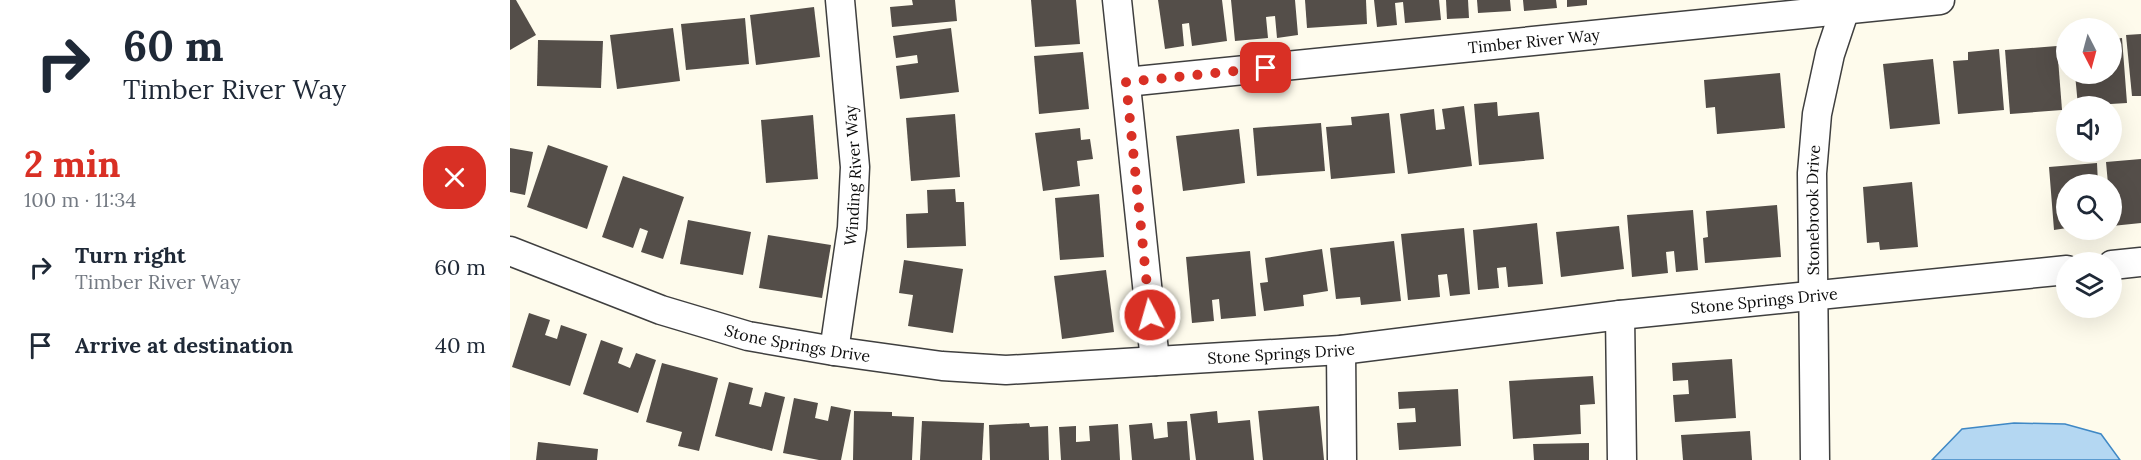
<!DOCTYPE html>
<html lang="en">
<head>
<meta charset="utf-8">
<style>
	body { margin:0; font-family:Lora,serif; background:#f2f2f3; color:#1f2937; height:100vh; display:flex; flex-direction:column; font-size:22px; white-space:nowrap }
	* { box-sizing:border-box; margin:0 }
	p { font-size:20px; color:#747a83 }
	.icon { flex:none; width:33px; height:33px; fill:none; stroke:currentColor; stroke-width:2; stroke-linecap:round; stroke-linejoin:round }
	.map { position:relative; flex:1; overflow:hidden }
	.sheet { display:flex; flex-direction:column; background:#fff; width:510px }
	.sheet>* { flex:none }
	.top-card { background:#fff; color:#1f2937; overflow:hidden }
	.needle { width:39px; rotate:174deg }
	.controls { position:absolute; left:1546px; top:18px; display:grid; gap:12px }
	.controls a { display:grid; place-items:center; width:66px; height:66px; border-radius:50%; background:#fff; box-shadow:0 6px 24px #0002; font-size:30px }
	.pin { position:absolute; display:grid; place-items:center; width:51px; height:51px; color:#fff; margin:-26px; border-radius:12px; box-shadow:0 3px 9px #0006 }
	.me { position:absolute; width:66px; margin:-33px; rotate:354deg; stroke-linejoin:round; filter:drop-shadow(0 0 4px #0008) }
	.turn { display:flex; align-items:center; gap:21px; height:126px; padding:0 24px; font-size:27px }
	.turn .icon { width:78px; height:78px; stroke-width:2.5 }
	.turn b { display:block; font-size:42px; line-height:51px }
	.round { display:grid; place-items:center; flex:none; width:63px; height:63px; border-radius:24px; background:#f2f2f3 }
	.head { display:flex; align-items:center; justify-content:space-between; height:102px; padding:0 24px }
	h1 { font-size:36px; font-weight:700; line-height:45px; color:#d93025 }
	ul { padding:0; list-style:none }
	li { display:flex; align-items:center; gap:18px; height:78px; padding:0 24px }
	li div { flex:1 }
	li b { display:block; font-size:22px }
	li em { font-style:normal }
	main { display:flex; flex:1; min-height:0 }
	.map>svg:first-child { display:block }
	.water { fill:#b4d7f2; stroke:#3f88c5; stroke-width:1.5 }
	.building { fill:#544e49 }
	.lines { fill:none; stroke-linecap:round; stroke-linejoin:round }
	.minor-casing { stroke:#3f3f3f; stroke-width:31 }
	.minor { stroke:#fff; stroke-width:28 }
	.route { stroke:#d93025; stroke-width:10; stroke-dasharray:0 18 }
	.labels { text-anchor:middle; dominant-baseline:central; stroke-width:6; stroke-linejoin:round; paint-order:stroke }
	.street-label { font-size:16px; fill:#0c0c0c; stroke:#fff }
</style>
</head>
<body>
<main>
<section class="sheet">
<div class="top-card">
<div class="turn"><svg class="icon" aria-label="right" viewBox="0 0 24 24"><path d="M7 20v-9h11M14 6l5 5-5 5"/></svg><div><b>60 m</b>Timber River Way</div></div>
</div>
<div class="head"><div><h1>2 min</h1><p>100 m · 11:34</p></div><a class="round" style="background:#d93025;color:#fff"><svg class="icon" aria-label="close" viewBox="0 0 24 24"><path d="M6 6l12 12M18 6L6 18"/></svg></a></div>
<ul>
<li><svg class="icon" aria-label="right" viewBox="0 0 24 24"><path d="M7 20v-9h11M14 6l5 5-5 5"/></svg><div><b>Turn right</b><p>Timber River Way</p></div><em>60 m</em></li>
<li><svg class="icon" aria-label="arrive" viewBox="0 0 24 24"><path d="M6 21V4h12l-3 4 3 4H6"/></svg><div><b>Arrive at destination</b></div><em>40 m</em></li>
</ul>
</section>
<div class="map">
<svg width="1631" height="460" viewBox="0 0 1631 460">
	<rect width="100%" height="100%" fill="#fefbec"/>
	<polygon class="water" points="1504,423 1555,424 1591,434 1610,460 1422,460 1452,429"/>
	<g class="building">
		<polygon points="0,0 6,0 26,35 0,50"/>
		<polygon points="402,0 445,0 447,21 382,27 380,7 403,5"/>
		<polygon points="521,0 566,0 570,44 525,47"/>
		<polygon points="648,0 712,0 717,41 682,46 679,23 672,24 674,46 655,49"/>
		<polygon points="721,0 785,0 788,35 767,38 765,16 756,17 758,38 725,41"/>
		<polygon points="795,0 856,0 857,24 797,28"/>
		<polygon points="864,0 929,0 931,20 895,23 893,2 885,3 887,25 867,27"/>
		<polygon points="936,0 958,0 959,18 937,19"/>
		<polygon points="967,0 1000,0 1001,11 968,13"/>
		<polygon points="1013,0 1046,0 1047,8 1014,11"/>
		<polygon points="1057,0 1077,0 1077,5 1057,7"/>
		<polygon points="304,7 310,57 246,65 240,15"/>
		<polygon points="235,18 239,64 176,70 171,24"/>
		<polygon points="163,28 170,81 107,89 100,35"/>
		<polygon points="441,28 449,92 390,99 386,66 408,63 407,55 386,58 383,36"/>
		<polygon points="1631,34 1631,96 1622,96 1616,35"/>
		<polygon points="1612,38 1617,103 1568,106 1565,74 1602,74 1602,39"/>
		<polygon points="28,40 93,41 91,88 27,86"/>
		<polygon points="1547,46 1552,110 1500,114 1495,50"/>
		<polygon points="1489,49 1494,110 1448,114 1443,61 1458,60 1458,52"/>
		<polygon points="573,52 579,109 529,114 524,56"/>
		<polygon points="1423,59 1430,124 1380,129 1373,64"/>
		<polygon points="1270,73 1275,128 1207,134 1205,107 1196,108 1194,80"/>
		<polygon points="987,102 988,116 1029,112 1034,159 969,165 964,104"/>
		<polygon points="954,106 962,166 898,174 890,114 924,109 926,130 935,129 932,109"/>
		<polygon points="879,113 885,173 821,179 816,127 842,125 841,117"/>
		<polygon points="445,114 450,177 401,181 396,118"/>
		<polygon points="303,115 308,179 256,183 251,120"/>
		<polygon points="811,123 815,171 747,176 743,128"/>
		<polygon points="570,128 571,140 580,139 583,159 567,161 570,186 533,191 525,133"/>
		<polygon points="729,129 735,183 673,191 666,136"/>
		<polygon points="38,145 98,166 77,229 17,207"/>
		<polygon points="0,148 23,152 15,195 0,192"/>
		<polygon points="1631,159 1631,223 1602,226 1602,184 1598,184 1596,162"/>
		<polygon points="1587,163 1588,184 1557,184 1557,228 1544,230 1539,167"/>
		<polygon points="113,176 174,197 153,259 131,252 138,231 130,228 123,248 92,237"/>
		<polygon points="1402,182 1408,247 1370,250 1369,242 1357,243 1353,187"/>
		<polygon points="445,189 446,202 454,202 456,246 397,248 396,214 418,213 417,190"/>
		<polygon points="589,194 594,257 550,260 545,198"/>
		<polygon points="1267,205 1271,257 1195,263 1193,238 1198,237 1196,211"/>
		<polygon points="1183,210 1188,270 1166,272 1164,251 1156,252 1158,273 1122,277 1117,215"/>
		<polygon points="178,220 241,232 233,275 170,264"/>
		<polygon points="1027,223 1033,284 998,287 996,267 987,268 989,288 968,290 963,230"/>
		<polygon points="1109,226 1114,269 1051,277 1046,232"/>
		<polygon points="954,228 960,294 940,296 937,274 928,275 930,297 898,300 891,234"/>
		<polygon points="258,235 321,245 312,298 249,288"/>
		<polygon points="884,241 891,301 851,305 850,297 826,299 820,248"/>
		<polygon points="812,249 818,291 793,295 794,306 754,311 750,283 758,282 755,258"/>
		<polygon points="740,251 746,316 711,319 709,299 702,300 704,321 682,323 676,257"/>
		<polygon points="394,260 453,269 443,333 398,326 403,295 389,293"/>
		<polygon points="596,270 604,332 552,339 544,276"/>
		<polygon points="19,313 40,320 35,335 47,339 51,325 77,334 60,386 2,367"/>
		<polygon points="91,340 113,348 108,363 120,368 126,353 146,360 128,413 73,394"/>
		<polygon points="1222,359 1226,418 1165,422 1163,395 1179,394 1178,380 1163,381 1162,363"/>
		<polygon points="152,363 208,378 189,451 168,446 172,432 136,422"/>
		<polygon points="1083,376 1085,404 1070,405 1071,434 1003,439 999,381"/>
		<polygon points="219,382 243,388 239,404 251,407 255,392 275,397 262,451 205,436"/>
		<polygon points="948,389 951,446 889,450 887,423 906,422 905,408 889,409 888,392"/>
		<polygon points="284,398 308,403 305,418 318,421 321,406 341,410 331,460 309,460 273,453"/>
		<polygon points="809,406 814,460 753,460 748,411"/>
		<polygon points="344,411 382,412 382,416 404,417 402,460 343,460"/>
		<polygon points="707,411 708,423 740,420 744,460 686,460 680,414"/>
		<polygon points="412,421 474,423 472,460 410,460"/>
		<polygon points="677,421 680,460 622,460 619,425 642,423 644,439 658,437 657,422"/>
		<polygon points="519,423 520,427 538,426 539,460 480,460 479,425"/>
		<polygon points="608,424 610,460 551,460 549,427 566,426 566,442 580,441 579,426"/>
		<polygon points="1240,431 1242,460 1173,460 1171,435"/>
		<polygon points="28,442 88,449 87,460 26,460"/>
		<polygon points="1079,443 1079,460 1024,460 1023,444"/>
	</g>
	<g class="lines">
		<g class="minor-casing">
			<g id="minor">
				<polyline points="607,0 645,361"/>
				<path id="s1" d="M616 82 1430 0"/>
				<path id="s2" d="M0 251 151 310 238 336 324 351 432 366 496 370 831 350 1110 315 1557 270"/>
				<polyline points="1602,265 1631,262"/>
				<polyline points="1110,315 1112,460"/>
				<polyline points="831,350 832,460"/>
				<path id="s3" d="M324 351 342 228 345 167 330 0"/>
				<path id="s4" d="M1305 460 1302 173 1307 114 1320 54 1338 0"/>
			</g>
		</g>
		<use href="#minor" class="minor"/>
	</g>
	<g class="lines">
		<polyline class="route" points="640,315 616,82 756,68"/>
	</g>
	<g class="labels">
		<g class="street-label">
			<text stroke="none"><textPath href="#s1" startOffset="410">Timber River Way</textPath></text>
			<text stroke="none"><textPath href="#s3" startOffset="177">Winding River Way</textPath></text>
			<text stroke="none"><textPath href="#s4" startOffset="250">Stonebrook Drive</textPath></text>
			<text stroke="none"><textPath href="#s2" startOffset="1275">Stone Springs Drive</textPath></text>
			<text stroke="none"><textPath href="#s2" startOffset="303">Stone Springs Drive</textPath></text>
			<text stroke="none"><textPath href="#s2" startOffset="789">Stone Springs Drive</textPath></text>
		</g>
	</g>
</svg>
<div class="controls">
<a><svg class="needle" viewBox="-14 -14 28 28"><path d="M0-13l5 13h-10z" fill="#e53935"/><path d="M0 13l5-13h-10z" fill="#747a83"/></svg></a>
<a><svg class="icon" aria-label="sound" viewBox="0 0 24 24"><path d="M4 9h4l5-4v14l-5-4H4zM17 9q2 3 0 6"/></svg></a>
<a><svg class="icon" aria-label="search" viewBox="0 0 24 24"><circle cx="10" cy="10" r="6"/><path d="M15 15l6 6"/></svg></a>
<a><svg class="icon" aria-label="layers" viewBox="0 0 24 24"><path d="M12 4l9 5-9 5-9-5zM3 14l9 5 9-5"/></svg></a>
</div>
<div class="pin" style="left:756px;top:68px;background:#d93025"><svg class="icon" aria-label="arrive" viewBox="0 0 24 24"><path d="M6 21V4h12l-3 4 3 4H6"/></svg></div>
<svg class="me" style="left:640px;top:315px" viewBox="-20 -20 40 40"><circle r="17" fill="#d93025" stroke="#fff" stroke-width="3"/><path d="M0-11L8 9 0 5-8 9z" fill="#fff"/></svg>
</div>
</main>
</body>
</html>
